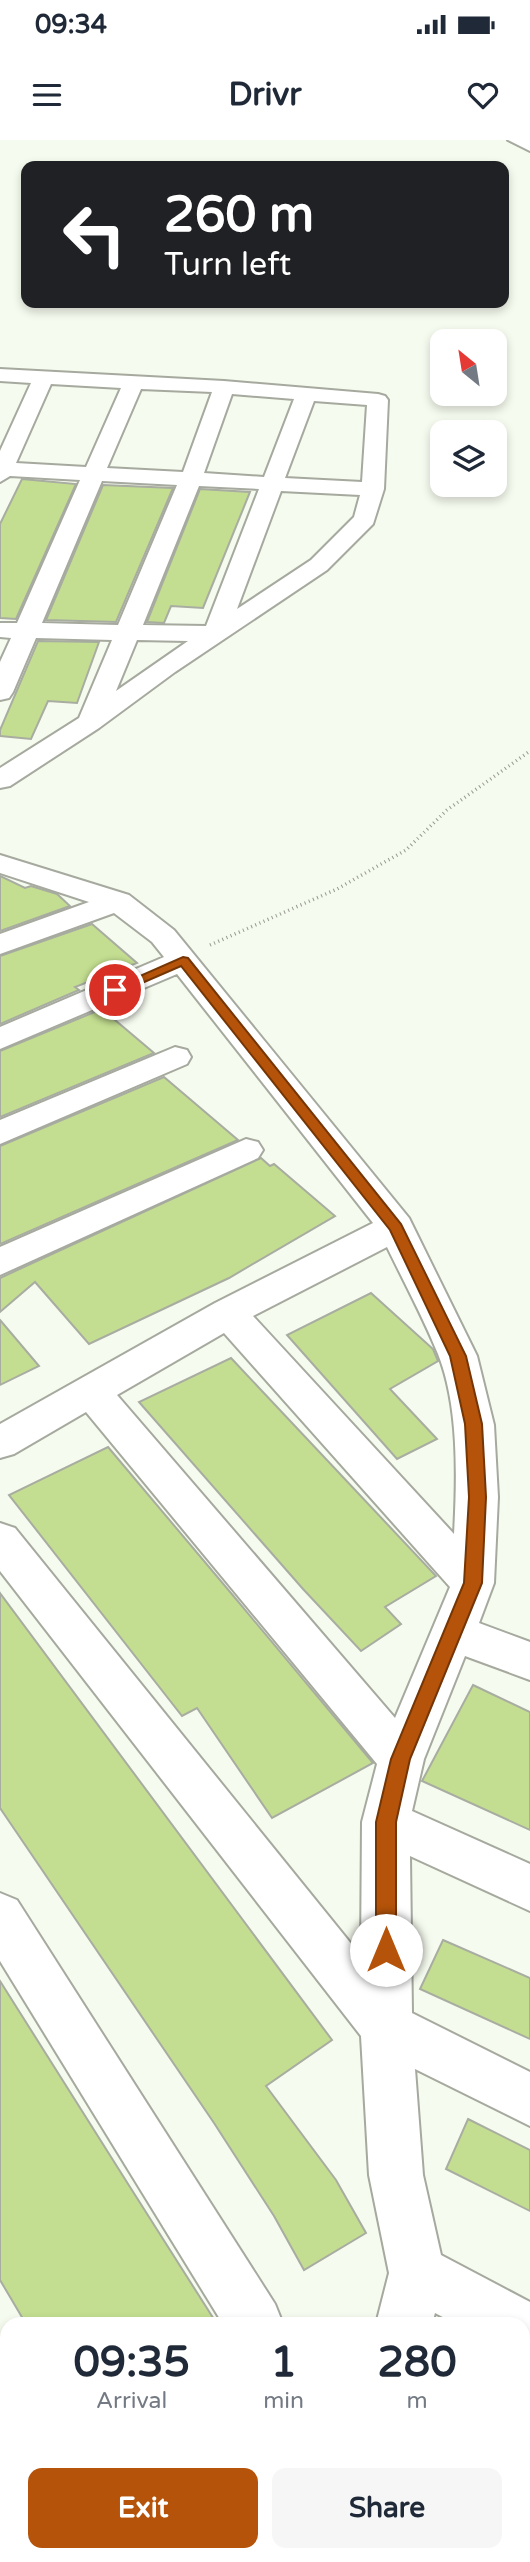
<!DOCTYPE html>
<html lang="en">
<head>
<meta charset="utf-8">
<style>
	body { margin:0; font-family:"Varela Round",sans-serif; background:#f6f6f7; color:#1f2937; height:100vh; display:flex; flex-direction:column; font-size:26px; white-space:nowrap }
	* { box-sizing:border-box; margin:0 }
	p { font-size:23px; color:#747a83 }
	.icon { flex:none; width:38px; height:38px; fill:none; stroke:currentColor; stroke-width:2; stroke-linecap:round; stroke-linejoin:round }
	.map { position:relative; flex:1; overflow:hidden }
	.details { position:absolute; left:0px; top:2177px; width:530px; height:245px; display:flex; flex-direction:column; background:#fff; border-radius:21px 21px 0 0; box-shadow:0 4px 10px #0003 }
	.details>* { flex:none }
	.guide { position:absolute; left:21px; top:21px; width:488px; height:147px; border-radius:14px; box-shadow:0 4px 10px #0003; background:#202124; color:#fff; overflow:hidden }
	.needle { width:46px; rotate:330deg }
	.tools { position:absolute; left:430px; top:189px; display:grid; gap:14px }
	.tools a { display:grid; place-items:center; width:77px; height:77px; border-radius:14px; background:#fff; box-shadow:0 4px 10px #0003; font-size:35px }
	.pin { position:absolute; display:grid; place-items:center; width:60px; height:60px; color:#fff; margin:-30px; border:4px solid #fff; border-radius:50%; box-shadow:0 2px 7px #0007 }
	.me { position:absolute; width:77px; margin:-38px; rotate:0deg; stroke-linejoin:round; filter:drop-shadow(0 0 5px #0008) }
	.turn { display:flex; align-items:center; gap:24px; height:147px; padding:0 28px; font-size:32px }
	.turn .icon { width:91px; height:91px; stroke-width:2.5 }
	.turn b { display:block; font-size:49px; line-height:60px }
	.eta { display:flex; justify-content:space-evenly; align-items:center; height:119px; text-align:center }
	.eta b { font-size:42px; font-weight:700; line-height:49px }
	.primary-button { display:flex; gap:14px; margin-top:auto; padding:14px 28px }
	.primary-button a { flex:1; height:80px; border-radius:14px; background:#b45309; color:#fff; font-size:28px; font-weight:700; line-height:80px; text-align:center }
	.primary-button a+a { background:#f6f6f7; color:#1f2937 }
	.status { display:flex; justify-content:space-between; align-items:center; height:49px; padding:0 35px; background:#fff; direction:ltr }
	.status svg { height:19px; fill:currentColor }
	header { display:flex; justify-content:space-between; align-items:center; height:91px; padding:0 28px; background:#fff; font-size:32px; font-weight:700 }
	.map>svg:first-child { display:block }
	.building { fill:#c3de90; stroke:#a8aca1; stroke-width:2 }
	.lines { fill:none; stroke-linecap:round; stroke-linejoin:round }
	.minor-casing { stroke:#a5a99e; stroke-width:4 }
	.path { stroke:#979a92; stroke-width:3.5; stroke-dasharray:1 3.5; stroke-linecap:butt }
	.minor { fill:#fff; fill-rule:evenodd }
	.route { fill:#b45309; stroke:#753606; stroke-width:2 }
</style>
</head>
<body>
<div class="status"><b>09:34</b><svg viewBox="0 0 49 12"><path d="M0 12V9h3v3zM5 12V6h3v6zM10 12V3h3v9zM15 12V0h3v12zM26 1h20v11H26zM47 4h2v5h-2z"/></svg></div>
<header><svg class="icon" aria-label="menu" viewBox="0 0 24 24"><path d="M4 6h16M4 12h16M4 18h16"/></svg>Drivr<svg class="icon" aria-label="heart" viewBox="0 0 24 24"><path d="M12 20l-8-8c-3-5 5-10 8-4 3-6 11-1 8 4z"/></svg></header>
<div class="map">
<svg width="530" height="2422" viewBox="0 0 530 2422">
	<rect width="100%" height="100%" fill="#f6fbef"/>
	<g class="building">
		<polygon points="22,339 76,344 16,479 0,478 0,384"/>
		<polygon points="103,345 173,348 116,482 46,480"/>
		<polygon points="200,349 250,352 203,468 171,466 164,483 147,482"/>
		<polygon points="38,501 99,502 77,563 48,561 31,599 0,596 0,590"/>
		<polygon points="0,736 25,748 31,746 57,754 70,766 0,791"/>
		<polygon points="92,784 137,823 75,847 79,850 0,884 0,816"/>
		<polygon points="102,869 154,913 0,977 0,911"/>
		<polygon points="164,937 238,1000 0,1104 0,1006"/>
		<polygon points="261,1018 270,1026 274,1024 335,1076 229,1138 89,1204 35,1142 0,1172 0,1138"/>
		<polygon points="371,1153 433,1209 438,1221 390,1249 437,1299 397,1319 287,1195"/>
		<polygon points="0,1180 39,1226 0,1245"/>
		<polygon points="231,1218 436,1436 385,1467 401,1484 361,1511 303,1449 139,1262"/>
		<polygon points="108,1307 236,1459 373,1623 272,1678 197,1568 182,1576 9,1355"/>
		<polygon points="0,1453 332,1900 266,1946 336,2040 366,2093 304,2130 274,2076 214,1983 0,1668"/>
		<polygon points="473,1545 530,1572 530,1690 422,1641"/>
		<polygon points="443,1800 530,1838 530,1899 420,1849"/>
		<polygon points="0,1841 130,2047 217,2184 26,2184 0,2140"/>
		<polygon points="468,1979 530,2010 530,2071 446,2029"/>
	</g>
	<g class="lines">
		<g class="minor-casing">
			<g id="minor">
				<polygon points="508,0 530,0 530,11"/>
				<path d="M0 229 224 241 378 254 385 256 388 260 384 349 373 384 327 430 175 532 99 588 10 646 0 648V628L79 578 112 500 36 498 13 552 9 558 0 560V522L11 498 0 497V483H17L80 340 10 336 0 342V311L31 243 0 241ZM51 244 121 248 86 327 16 323ZM141 249 212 252 183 332 107 328ZM232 254 294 259 264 337 204 333ZM314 261 367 265 362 342 285 338ZM102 341 177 345 118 485 42 483ZM199 346 259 349 206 486 143 485ZM281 351 360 355 354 377 311 420 237 469ZM137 500 188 501 116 551Z"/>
				<path d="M0 715 129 755 174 790 409 1078 477 1216 494 1285 498 1357 494 1443 479 1483 530 1502V1540L465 1516 424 1619 412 1671 530 1724V1771L410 1716 412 1873 530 1932V1986L415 1929 423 2035 441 2115 530 2162V2206L523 2209V2184H456L435 2173 432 2184H376L389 2133 369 2035 361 1896 0 1431V1383L15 1388 361 1816 362 1682 377 1624 86 1272 14 1314 0 1318V1284L215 1163 373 1083 177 834 0 909V887L164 817 152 802 114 773 0 814V794L89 762 0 733ZM387 1107C404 1142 423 1177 438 1214 459 1266 457 1338 454 1394L253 1176ZM224 1193 450 1447 395 1578 117 1255Z"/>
				<polygon points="175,907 187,910 191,917 187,924 0,1004 0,980"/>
				<polygon points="246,999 258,1002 263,1010 258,1018 0,1135 0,1107"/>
				<polygon points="0,1753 17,1760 275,2164 283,2184 223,2184 0,1821"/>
				<polygon points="0,2229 7,2232 7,2300 0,2297"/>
				<polygon points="56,2415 118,2415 121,2422 59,2422"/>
				<polygon points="307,2415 377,2415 380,2422 310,2422"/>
			</g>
		</g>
		<polyline class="path" points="210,805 337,749 406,710 447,670 530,611"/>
		<use href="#minor" class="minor"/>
	</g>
	<polygon class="route" points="183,817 188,818 401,1084 466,1216 482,1284 486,1357 482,1443 410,1619 396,1682 396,1810 393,1817 386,1820 379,1817 376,1810 376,1682 391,1619 464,1443 469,1357 465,1284 450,1216 390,1090 181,826 119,853 115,854 108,850"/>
</svg>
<div class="tools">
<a><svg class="needle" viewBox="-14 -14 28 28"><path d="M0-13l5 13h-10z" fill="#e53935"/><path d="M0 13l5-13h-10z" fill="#747a83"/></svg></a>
<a><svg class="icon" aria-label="layers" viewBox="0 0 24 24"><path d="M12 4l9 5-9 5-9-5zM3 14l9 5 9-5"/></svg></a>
</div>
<div class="pin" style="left:115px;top:850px;background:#d93025"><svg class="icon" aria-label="arrive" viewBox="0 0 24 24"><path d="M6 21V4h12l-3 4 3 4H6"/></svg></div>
<svg class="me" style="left:386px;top:1810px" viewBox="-20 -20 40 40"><circle r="19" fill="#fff"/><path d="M0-13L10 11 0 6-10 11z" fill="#b45309"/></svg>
<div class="guide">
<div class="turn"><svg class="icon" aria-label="left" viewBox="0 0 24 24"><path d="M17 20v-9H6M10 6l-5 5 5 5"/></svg><div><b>260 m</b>Turn left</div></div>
</div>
<section class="details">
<div class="eta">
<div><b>09:35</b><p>Arrival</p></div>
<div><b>1</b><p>min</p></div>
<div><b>280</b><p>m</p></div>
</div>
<div class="primary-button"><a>Exit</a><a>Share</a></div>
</section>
</div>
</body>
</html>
